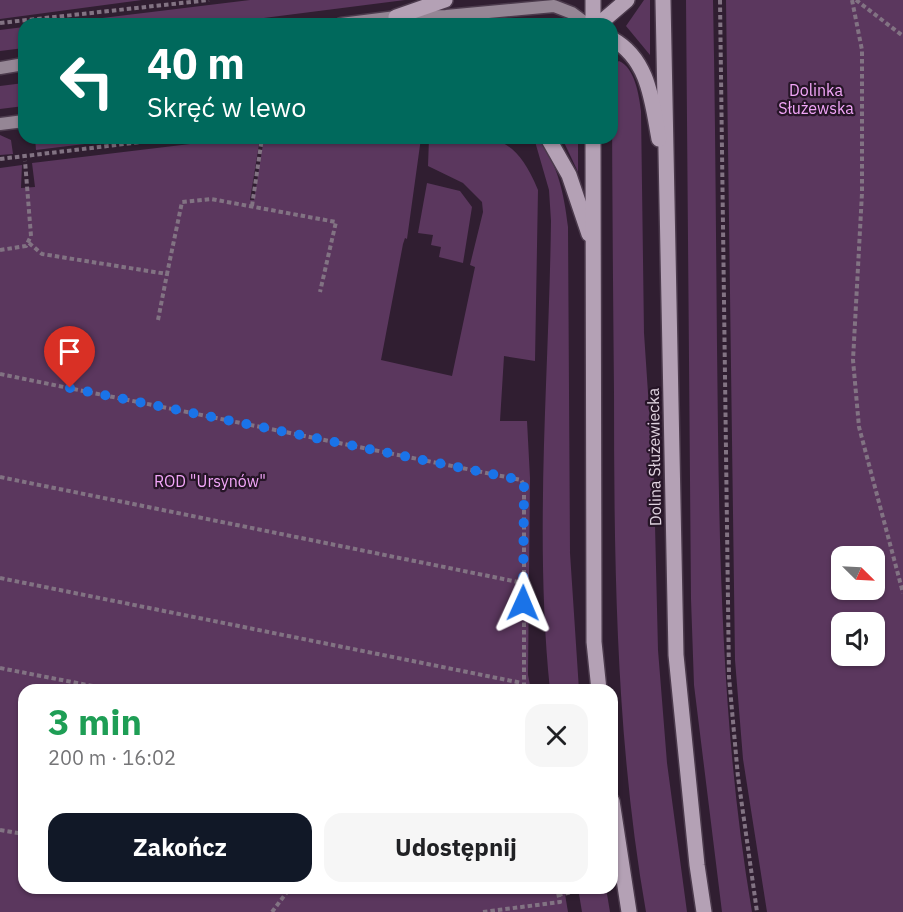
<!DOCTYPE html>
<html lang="pl">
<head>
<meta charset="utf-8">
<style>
	body { margin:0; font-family:"IBM Plex Sans",sans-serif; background:#f6f6f6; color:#202124; height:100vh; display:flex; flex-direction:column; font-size:22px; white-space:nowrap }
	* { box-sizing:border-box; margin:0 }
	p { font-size:20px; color:#757577 }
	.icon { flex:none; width:33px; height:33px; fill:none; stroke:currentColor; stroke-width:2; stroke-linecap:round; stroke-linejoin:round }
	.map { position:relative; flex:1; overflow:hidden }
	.panel { position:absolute; left:18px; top:684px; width:600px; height:210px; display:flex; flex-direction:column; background:#fff; border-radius:18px; box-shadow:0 2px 4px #0004 }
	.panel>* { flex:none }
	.hud { position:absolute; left:18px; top:18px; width:600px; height:126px; border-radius:18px; box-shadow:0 2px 4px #0004; background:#00695c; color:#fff; overflow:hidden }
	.needle { width:39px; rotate:114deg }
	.fabs { position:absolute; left:831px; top:546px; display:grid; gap:12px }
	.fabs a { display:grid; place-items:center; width:54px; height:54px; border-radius:12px; background:#fff; box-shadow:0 2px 4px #0004; font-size:30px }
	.pin { position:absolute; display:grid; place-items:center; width:51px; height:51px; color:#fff; margin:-62px -26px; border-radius:50% 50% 50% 0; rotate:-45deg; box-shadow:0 0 6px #0007 }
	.pin .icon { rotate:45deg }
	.me { position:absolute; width:66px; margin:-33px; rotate:1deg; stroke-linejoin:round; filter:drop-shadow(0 0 4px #0008) }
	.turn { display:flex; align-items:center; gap:21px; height:126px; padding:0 30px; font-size:27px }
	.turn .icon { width:78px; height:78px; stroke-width:2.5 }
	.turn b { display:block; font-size:42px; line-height:51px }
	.round { display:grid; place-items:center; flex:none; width:63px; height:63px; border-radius:18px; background:#f6f6f6 }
	.summary { display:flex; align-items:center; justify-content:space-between; height:102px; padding:0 30px }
	h1 { font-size:36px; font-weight:700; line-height:45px; color:#1e9e55 }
	.button { display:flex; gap:12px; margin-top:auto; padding:12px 30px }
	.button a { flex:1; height:69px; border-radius:18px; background:#111827; color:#fff; font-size:24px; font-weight:700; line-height:69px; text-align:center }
	.button a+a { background:#f6f6f6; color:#202124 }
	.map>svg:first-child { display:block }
	.green { fill:#5b375e; fill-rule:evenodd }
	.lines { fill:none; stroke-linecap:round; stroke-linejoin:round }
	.secondary-casing { stroke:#4c3b4d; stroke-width:15 }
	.primary-casing { stroke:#4c3b4d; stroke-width:18 }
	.path { stroke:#827383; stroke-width:4; stroke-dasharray:4.5 3; stroke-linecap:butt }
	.secondary { stroke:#958695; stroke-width:12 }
	.primary { stroke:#b4a1b5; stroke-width:15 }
	.route { stroke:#1a73e8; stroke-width:10; stroke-dasharray:0 18 }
	.labels { text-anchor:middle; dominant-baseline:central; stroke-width:4.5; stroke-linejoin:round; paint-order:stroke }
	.park-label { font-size:16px; fill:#f2a6f8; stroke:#261527 }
	.street-label { font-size:16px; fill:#e0d4e0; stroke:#261527 }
</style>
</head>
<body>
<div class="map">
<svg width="903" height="912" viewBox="0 0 903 912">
	<rect width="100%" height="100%" fill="#301e31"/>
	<g class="green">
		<polygon points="0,0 142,0 0,19"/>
		<polygon points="250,0 405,0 216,24 53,24"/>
		<polygon points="644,0 650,0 650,55 626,26"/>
		<path d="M686 0H713C716 144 716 288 718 432 720 593 725 753 752 912H722L694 685 691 599Z"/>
		<path d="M726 0H903V912H767L743 759 735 660ZM842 556H874V590H842ZM842 622H874V656H842Z"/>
		<polygon points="24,27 24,48 0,51 0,30"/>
		<path d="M619 61C635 68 639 95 641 111L644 333 654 483 658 650 667 763 687 912H646C616 741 614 566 614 393 613 286 612 179 612 72L614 64Z"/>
		<polygon points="24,83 24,106 0,109 0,86"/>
		<polygon points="0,135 11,140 13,154 0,155"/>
		<polygon points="35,138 133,138 36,150"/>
		<path d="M240 138H260L250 200H254L264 138H421L407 239 405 238 403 244 381 360 452 376 475 267 470 265 483 212 482 202 463 183 428 166 429 138C488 138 512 127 538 190L535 361 504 356 500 421H527L530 478 528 675 531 690H24V888H564L568 912H0V168L22 165 21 188 35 187 32 163Z"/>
		<path d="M534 138H539C558 166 564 193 568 227L570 553 579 690H550C534 534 549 377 551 221L549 190Z"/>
		<polygon points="562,138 578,138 578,172"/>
		<polygon points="427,183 460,191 472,207 463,263 439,257 441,247 431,245 433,235 418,233"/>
		<polygon points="578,888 606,888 610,912 582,912"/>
	</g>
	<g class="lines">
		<g class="secondary-casing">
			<g id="secondary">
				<polyline points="341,24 396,17 446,16 554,6 572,13 587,24"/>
				<polyline points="0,68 24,64"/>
				<polyline points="0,124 24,121"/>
			</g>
		</g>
		<g class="primary-casing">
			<g id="primary">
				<polyline points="593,0 593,24"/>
				<polyline points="663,0 676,655 697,865 704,912"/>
				<polyline points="396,17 445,0"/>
				<polyline points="599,24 627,0"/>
				<path d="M612 39C649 59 652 102 659 139"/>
				<polyline points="548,138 569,175 589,234"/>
				<polyline points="593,138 594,642 599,690"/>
				<polyline points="612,801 629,912"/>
			</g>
		</g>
		<g class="path">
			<polyline points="720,0 729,677 738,777 757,912"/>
			<polyline points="852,0 862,50 862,193 853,360 859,427 903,593"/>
			<polyline points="856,0 903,36"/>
			<polyline points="0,23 209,0"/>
			<polyline points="514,138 518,141"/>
			<polyline points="0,159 174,138"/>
			<polyline points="252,206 262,138"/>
			<polyline points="29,243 42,254 167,274 182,202 211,199 336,222 320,292"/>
			<polyline points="0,250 26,246 31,236 25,161"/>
			<polyline points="158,320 167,274"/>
			<polyline points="0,374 521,480 524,485 524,690"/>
			<polyline points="0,477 523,583"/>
			<polyline points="0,578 522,683"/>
			<polyline points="0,668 113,690"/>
			<polyline points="0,830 24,834"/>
			<polyline points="558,895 573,892"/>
			<polyline points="272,912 290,888"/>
			<polyline points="483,912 560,902 557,888"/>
		</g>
		<use href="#secondary" class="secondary"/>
		<use href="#primary" class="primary"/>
	</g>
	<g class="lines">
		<polyline class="route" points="70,388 521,480 524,485 523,603"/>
	</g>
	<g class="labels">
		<g class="park-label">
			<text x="816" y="90">Dolinka<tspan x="816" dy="18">Służewska</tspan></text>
			<text x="210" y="481">ROD "Ursynów"</text>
		</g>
		<g class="street-label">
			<text transform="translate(654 457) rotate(-91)">Dolina Służewiecka</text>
		</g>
	</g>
</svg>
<div class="fabs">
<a><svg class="needle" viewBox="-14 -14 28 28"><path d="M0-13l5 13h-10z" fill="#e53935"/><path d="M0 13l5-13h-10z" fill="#757577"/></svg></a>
<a><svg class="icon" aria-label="sound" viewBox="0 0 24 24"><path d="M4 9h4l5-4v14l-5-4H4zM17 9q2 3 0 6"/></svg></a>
</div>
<div class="pin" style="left:70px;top:388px;background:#d93025"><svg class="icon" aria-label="arrive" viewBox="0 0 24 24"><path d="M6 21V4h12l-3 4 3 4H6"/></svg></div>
<svg class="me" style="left:523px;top:603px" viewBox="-20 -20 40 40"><path d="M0-17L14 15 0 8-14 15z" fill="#1a73e8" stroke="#fff" stroke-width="4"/></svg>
<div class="hud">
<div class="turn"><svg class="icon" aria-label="left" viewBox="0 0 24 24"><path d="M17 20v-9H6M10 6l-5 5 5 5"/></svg><div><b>40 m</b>Skręć w lewo</div></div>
</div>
<section class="panel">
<div class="summary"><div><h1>3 min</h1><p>200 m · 16:02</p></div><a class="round"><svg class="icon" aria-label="close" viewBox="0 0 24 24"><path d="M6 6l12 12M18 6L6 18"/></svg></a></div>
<div class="button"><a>Zakończ</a><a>Udostępnij</a></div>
</section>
</div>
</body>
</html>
